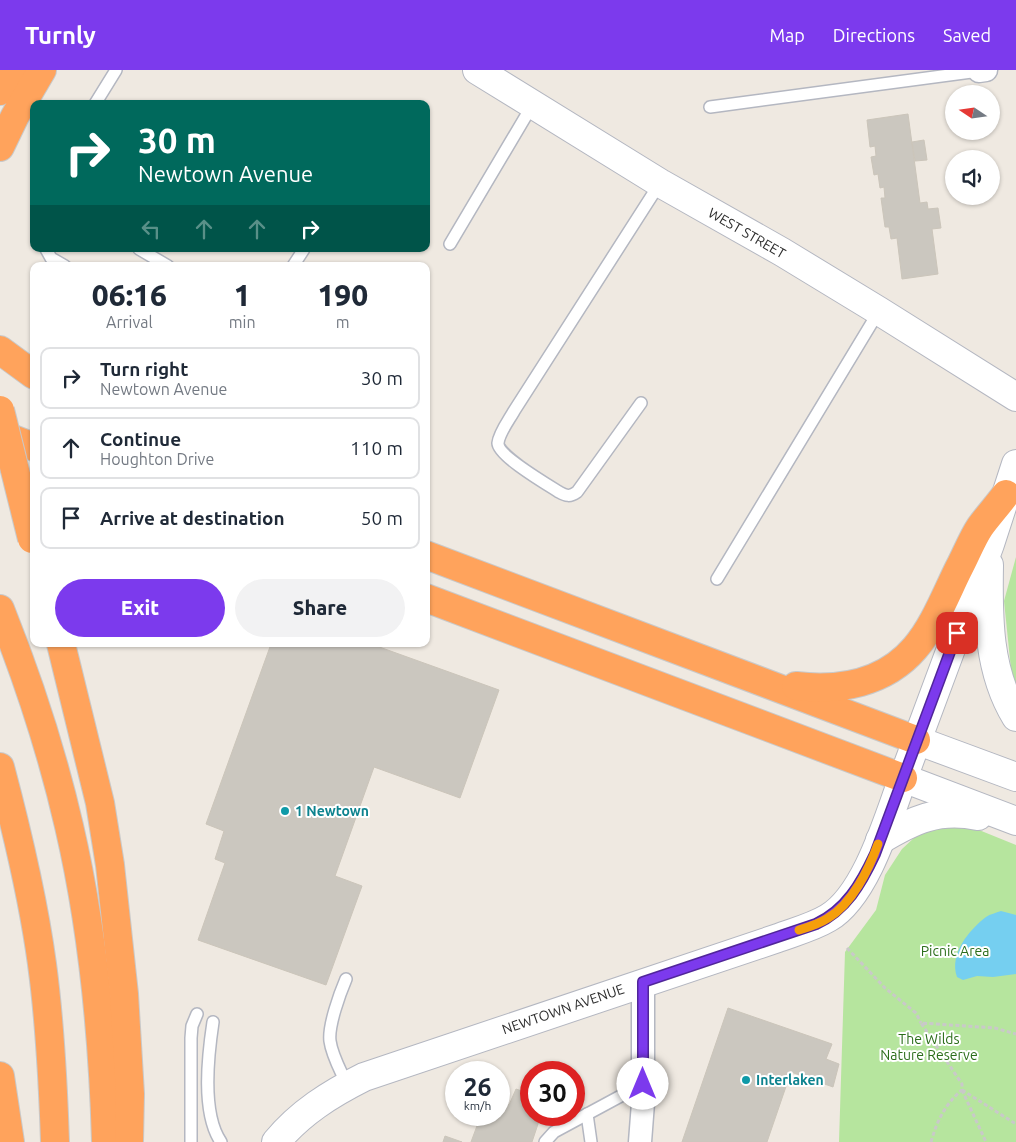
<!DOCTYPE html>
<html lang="en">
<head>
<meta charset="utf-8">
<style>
	body { margin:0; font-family:Ubuntu,sans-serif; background:#f2f2f3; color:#1f2937; height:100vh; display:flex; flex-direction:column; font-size:19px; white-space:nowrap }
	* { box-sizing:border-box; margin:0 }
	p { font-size:16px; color:#747a83 }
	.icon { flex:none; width:28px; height:28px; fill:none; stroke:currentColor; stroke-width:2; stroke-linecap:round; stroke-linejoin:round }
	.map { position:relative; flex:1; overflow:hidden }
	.details { position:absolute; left:30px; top:192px; width:400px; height:385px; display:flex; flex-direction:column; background:#fff; border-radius:10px; box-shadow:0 1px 4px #0004 }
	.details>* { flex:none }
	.guide { position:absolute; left:30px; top:30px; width:400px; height:152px; border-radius:10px; box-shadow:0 1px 4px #0004; background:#00695c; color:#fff; overflow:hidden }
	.needle { width:32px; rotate:283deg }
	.fabs { position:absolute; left:945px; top:15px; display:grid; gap:10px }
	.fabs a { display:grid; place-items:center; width:55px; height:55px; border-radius:50%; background:#fff; box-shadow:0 1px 4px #0004; font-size:25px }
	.speed { position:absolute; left:445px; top:991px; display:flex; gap:10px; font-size:25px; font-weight:700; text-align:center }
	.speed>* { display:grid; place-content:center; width:65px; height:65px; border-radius:50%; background:#fff; box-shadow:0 1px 4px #0004; line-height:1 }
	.speed small { font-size:12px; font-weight:400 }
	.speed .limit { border:8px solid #d22; background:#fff; color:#111 }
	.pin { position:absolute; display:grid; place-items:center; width:42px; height:42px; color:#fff; margin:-21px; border-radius:10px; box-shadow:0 2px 8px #0006 }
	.me { position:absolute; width:55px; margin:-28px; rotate:0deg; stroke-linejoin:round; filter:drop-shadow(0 0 4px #0008) }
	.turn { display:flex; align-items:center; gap:18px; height:105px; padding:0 25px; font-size:22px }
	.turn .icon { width:65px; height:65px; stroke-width:2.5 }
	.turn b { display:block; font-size:35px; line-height:42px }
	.lanes { display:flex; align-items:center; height:48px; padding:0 25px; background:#0003; justify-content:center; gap:25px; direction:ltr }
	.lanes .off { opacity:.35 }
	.eta { display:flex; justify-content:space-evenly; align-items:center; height:85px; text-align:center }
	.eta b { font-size:30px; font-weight:800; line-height:35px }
	.action { display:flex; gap:10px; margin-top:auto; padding:10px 25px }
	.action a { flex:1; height:58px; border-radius:30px; background:#7c3aed; color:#fff; font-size:20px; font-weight:800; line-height:58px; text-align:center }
	.action a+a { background:#f2f2f3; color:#1f2937 }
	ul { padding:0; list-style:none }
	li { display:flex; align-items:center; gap:15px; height:62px; margin:0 10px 8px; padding:0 15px; border:2px solid #e0e1e3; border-radius:10px }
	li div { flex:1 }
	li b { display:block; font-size:19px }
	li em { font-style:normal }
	header { display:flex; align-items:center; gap:30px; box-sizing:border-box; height:70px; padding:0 25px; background:#7c3aed; color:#fff }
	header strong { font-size:24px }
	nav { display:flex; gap:28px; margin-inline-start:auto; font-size:18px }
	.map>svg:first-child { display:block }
	.green { fill:#b6e59e }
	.water { fill:#75cff0 }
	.building { fill:#cbc7bf; stroke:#cbc5ba }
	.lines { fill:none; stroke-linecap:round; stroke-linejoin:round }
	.service-casing { stroke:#b4b7c1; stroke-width:14 }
	.minor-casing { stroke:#b4b7c1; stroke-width:25 }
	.tertiary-casing { stroke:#b4b7c1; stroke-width:30 }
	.secondary-casing { stroke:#b4b7c1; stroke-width:30 }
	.motorway-casing { stroke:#c9c9c9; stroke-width:30 }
	.path { stroke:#c9c9c9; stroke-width:3; stroke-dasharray:4 2.5; stroke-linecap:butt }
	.service { stroke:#fff; stroke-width:11 }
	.minor { stroke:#fff; stroke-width:22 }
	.tertiary { stroke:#fff; stroke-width:28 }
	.secondary { stroke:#fff; stroke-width:28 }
	.motorway { stroke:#ffa35c; stroke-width:28 }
	.motorway-bridge-casing { stroke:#c9c9c9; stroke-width:30; stroke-linecap:butt }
	.motorway-bridge { stroke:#ffa35c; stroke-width:28 }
	.route-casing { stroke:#51269a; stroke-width:12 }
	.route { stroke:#7c3aed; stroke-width:9 }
	.slow { stroke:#f59e0b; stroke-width:9 }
	.culture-dot { fill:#0f9aa8; stroke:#fff; stroke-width:2 }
	.labels { text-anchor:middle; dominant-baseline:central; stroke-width:4; stroke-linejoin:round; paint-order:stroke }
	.street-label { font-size:14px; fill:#2e2e2e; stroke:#fff }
	.culture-label { font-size:14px; font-weight:bold; fill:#0d838f; stroke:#fff; text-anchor:start }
	.park-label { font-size:14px; fill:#2c6e1b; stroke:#fff }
</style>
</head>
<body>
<header>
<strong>Turnly</strong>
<nav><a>Map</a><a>Directions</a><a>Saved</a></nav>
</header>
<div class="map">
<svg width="1016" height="1072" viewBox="0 0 1016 1072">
	<rect width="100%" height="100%" fill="#efe9e1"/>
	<g class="green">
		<polygon points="1016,487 1016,614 1011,599 1004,531"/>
		<polygon points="928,755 979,760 1016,775 1016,1072 839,1072 845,882 876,840 885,805 902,779"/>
	</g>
	<path class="water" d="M1001 841 1016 845V904L993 907 977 906 963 910 957 907C949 884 969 860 986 847 990 844 996 843 1001 841Z"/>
	<g class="building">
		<polygon points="908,44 920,133 927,132 928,139 938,138 941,158 932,159 938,204 902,209 897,168 891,169 889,157 885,157 881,128 885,128 884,117 880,118 878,104 874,105 871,87 876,86 875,76 870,77 867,50"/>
		<polygon points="924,70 927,90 915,91 912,72"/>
		<polygon points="271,574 371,574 499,620 460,728 374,697 335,806 362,816 326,915 198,870 225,793 215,789 224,761 206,754"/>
		<polygon points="728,938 832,974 826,989 839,994 833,1017 791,1002 767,1072 682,1072"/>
		<polygon points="516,1019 531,1024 531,1045 541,1045 532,1072 471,1072 481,1045 499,1045 499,1032 509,1035"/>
		<polygon points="445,1066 462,1072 443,1072"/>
	</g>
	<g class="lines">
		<g class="service-casing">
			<g id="service">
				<polyline points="95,34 116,0"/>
				<polyline points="710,37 979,1"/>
				<polyline points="450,174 533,34"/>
				<polyline points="46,179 51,188 65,196"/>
				<polyline points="139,179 168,196"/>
				<polyline points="293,196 304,179"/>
				<path d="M641 333 577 422C570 427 566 426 559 422 548 415 497 385 498 373 499 363 509 350 514 341L660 113"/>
				<polyline points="717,509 879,241"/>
				<path d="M346 909C340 923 328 956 330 971 332 986 341 1001 347 1015"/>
				<path d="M213 952C208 985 201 1043 221 1072"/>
				<polyline points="587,1044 591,1072"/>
				<polyline points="191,1072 191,968 192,956 197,944"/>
				<polyline points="545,1072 554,1062 643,1014"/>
			</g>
		</g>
		<g class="minor-casing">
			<g id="minor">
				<polyline points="979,1 986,0"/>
				<polyline points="640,1072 643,1033 643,912"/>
			</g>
		</g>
		<g class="tertiary-casing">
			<path id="tertiary" d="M276 1072C300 1043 330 1024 364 1007L778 868C794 862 813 857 828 848 866 826 888 749 903 708"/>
		</g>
		<g class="secondary-casing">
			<g id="secondary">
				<polyline points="477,0 660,113 782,182 879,241 1016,327"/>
				<polyline points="1016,394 990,474 903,708 1016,751"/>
				<path d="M989 495C988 548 988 601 1016 647"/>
				<polyline points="916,670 1016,707"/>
				<path d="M880 770C913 750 938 738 978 746"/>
			</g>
		</g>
		<g class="motorway-casing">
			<g id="motorway">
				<polyline points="0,21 13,0"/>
				<polyline points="0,77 15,46 42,0"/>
				<polyline points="0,280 34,305"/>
				<polyline points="0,364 34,377"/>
				<polyline points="426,485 916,670"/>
				<polyline points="426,528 903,708"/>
				<path d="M0 539C28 609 52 682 69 756 93 859 103 966 106 1072"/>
				<polyline points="61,574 100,733 110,795 124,924 130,1024 129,1072"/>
				<path d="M796 616C840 621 885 613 915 578 934 556 946 524 959 498 966 485 972 469 980 457 988 446 998 435 1006 424"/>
				<path d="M0 697C17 761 33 827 42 894 50 953 53 1012 55 1072"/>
				<polyline points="0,1006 10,1072"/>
			</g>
		</g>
		<g class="path">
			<polyline points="847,878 885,918 916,943 921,953"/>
			<polyline points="962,1020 1016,1054"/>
			<polyline points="962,1020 986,1072"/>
			<path d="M931 1072C937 1051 945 1034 962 1020V1014L921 953 995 958 1016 964"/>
		</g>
		<use href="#service" class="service"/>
		<use href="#minor" class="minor"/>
		<use href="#tertiary" class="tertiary"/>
		<use href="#secondary" class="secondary"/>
		<use href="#motorway" class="motorway"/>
		<g class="motorway-bridge-casing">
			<polyline id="motorway-bridge" points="0,340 32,469"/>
		</g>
		<use href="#motorway-bridge" class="motorway-bridge"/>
	</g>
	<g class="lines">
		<g class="route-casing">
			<path id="route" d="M643 1014V912L816 854C846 840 861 814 875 784L957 563"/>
		</g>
		<use href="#route" class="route"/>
		<path class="slow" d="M799 860C809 857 819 854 828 848 852 834 869 799 878 774"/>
	</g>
	<g class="culture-dot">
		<circle cx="285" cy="741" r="5"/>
		<circle cx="746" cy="1010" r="5"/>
	</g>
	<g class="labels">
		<g class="street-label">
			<text transform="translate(747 163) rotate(30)">WEST STREET</text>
			<text transform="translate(563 939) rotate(-19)">NEWTOWN AVENUE</text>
		</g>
		<g class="culture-label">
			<text x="295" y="741">1 Newtown</text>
			<text x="756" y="1010">Interlaken</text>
		</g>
		<g class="park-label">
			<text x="955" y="881">Picnic Area</text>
			<text x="929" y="969">The Wilds<tspan x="929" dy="16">Nature Reserve</tspan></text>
		</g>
	</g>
</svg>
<div class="fabs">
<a><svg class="needle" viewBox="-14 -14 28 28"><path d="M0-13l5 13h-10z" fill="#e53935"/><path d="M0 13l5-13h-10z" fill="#747a83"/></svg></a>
<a><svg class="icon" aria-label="sound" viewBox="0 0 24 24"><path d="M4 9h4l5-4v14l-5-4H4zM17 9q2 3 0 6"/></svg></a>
</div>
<div class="speed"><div>26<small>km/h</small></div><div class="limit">30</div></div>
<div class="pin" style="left:957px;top:563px;background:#d93025"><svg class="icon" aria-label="arrive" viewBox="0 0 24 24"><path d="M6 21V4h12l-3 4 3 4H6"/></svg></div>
<svg class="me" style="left:643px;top:1014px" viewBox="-20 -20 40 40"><circle r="19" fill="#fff"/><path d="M0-13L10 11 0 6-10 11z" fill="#7c3aed"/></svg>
<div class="guide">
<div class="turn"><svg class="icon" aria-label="right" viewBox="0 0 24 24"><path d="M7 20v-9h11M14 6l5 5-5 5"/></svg><div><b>30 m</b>Newtown Avenue</div></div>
<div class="lanes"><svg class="icon off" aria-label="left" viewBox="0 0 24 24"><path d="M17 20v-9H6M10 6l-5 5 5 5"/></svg><svg class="icon off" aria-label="ahead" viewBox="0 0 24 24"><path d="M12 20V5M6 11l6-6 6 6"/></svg><svg class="icon off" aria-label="ahead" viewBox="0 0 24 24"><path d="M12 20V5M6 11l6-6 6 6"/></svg><svg class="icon" aria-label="right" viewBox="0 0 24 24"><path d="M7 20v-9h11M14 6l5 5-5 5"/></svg></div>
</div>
<section class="details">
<div class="eta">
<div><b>06:16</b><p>Arrival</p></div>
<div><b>1</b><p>min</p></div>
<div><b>190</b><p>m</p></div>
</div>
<ul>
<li><svg class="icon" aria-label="right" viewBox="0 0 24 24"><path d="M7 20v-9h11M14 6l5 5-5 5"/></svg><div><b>Turn right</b><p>Newtown Avenue</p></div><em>30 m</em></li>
<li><svg class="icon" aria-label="ahead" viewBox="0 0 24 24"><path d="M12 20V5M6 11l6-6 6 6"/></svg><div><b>Continue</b><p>Houghton Drive</p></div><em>110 m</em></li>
<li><svg class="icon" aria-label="arrive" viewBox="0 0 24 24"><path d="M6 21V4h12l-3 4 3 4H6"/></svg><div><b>Arrive at destination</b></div><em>50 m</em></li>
</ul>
<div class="action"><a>Exit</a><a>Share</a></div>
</section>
</div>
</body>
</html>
